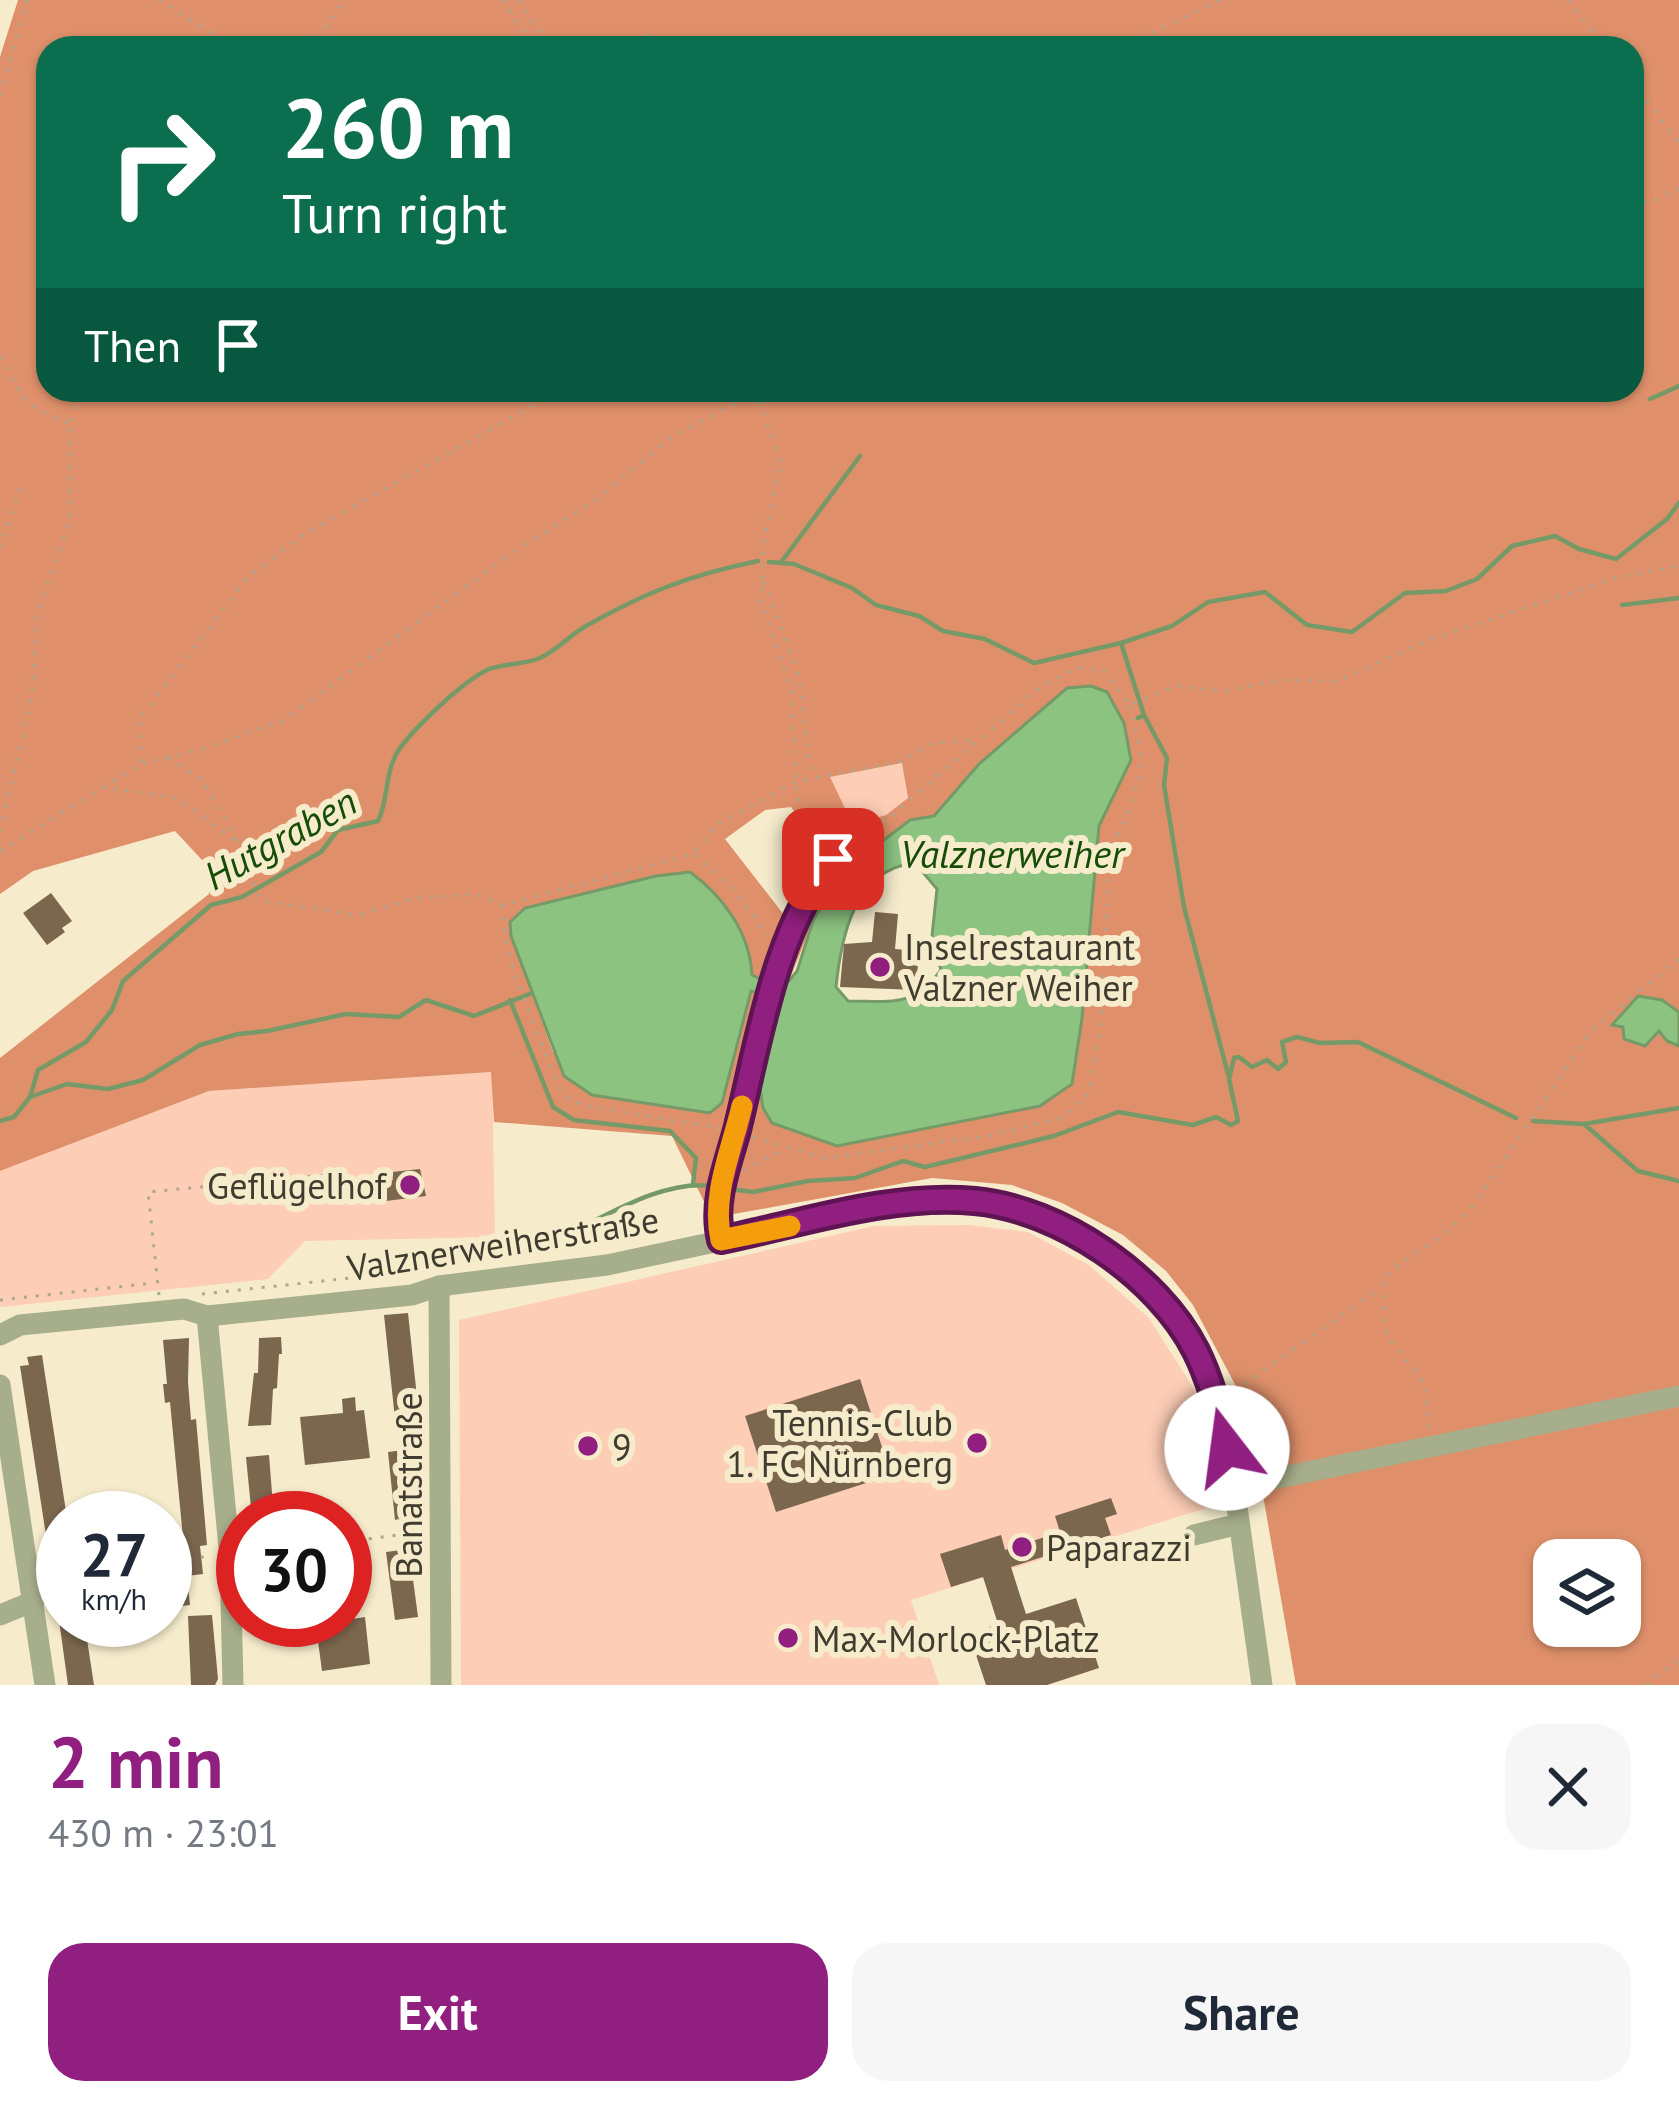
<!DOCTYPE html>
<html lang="en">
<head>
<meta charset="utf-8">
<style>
	body { margin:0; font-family:"PT Sans",sans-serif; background:#f6f6f7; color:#1f2937; height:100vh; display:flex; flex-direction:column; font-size:45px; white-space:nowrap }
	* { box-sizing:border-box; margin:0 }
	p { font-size:39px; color:#747a83 }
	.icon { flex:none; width:66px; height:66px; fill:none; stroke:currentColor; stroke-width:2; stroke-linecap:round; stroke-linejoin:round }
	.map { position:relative; height:1685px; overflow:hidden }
	.details { display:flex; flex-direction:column; background:#fff; flex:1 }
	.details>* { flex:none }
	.guide { position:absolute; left:36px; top:36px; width:1608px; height:366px; border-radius:36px; box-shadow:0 3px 9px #0004; background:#0b6e4f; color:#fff; overflow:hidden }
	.tools { position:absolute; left:1533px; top:1539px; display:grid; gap:24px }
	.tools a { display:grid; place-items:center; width:108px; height:108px; border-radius:24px; background:#fff; box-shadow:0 3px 9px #0004; font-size:60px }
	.speed { position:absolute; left:36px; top:1491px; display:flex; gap:24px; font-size:60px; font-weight:700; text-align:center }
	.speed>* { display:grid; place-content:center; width:156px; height:156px; border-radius:50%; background:#fff; box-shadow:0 3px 9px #0004; line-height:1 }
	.speed small { font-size:30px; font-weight:400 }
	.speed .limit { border:18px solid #d22; background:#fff; color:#111 }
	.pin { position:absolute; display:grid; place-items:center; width:102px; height:102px; color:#fff; margin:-51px; border-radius:24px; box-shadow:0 6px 18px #0006 }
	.me { position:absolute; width:132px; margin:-66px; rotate:345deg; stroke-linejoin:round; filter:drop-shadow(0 0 9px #0008) }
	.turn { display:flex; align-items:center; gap:42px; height:252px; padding:0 48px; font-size:54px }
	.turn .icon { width:156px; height:156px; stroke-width:2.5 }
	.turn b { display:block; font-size:84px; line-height:102px }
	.then { display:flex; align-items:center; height:114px; padding:0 48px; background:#0003; gap:24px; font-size:45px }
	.round { display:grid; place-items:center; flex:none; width:126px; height:126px; border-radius:36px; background:#f6f6f7 }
	.summary { display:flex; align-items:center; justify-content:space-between; height:204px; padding:0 48px }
	h1 { font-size:72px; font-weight:700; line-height:90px; color:#911f7f }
	.button { display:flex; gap:24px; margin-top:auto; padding:24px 48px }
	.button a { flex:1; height:138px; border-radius:36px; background:#911f7f; color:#fff; font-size:48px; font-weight:700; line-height:138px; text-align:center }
	.button a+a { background:#f6f6f7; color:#1f2937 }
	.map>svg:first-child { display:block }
	.green { fill:#fdcdb6 }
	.forest { fill:#df906a; fill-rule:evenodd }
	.water { fill:#8cc380; stroke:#759a68; stroke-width:3; fill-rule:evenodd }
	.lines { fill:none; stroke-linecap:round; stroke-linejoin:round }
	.stream { stroke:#759a68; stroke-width:4.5 }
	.building { fill:#7b664e }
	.path { stroke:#aea68e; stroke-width:3; stroke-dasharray:3 9; stroke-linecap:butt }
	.minor { stroke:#a7ae8b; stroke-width:21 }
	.route-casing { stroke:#5e1453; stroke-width:30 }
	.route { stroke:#911f7f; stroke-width:21 }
	.slow { stroke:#f59e0b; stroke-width:21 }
	.poi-dot { fill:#911f7f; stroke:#f6eccc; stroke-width:4.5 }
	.labels { text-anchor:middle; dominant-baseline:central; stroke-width:12; stroke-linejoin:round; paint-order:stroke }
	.poi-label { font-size:36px; fill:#403c2f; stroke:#f6eccc; text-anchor:start }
	.street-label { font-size:36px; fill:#403c2f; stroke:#f6eccc }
	.water-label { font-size:39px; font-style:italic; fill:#154c06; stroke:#f6eccc }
</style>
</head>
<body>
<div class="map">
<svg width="1679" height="1685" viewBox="0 0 1679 1685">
	<rect width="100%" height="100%" fill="#f6eccc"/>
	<g class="green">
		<polygon points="903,763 908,799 886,815 852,825 829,777"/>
		<polygon points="492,1072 495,1237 305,1241 268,1279 0,1307 0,1171 209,1091"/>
		<polygon points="967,1225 1028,1232 1089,1265 1149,1318 1199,1397 1216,1505 911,1600 939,1685 461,1685 459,1320 874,1226"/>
	</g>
	<path class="forest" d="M18 0H1679V1685H1296L1248 1409 1193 1305 1166 1271 1123 1235 1062 1203 1012 1185 932 1178 712 1218 672 1136 494 1122 491 1072 209 1091 0 1171V1058L209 894 215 874 175 831 33 871 0 894V57ZM48 48H1632V390H48ZM1131 760 1099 826 1091 900 1039 1106 837 1146 759 1081 782 999 750 991 553 1052 511 936 510 922 525 908 656 876 690 872 751 960 752 976 768 982 789 981 813 921 910 820 934 816 979 764ZM902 763 908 798 886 815 853 825 830 777ZM791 807 822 852 788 920 725 839 765 810ZM1554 1560H1620V1626H1554Z"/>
	<g class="water">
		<path d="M1091 686 1107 692 1124 723 1131 760 1099 826 1082 1018 1072 1084 1040 1106 837 1146 772 1123 763 1108 759 1081 782 1000 751 991 722 1103 710 1113 592 1095 564 1076 511 936 510 922 525 908 656 876 690 872C723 896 750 933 752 975L768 982 789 981 797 971 813 921 835 883 854 863 910 820 934 816 979 764 1067 688ZM915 863 937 889 932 936 941 970C913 1008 891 1001 848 1001L836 987C841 938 854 869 915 863Z"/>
		<polygon points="1638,996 1662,1000 1679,1012 1679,1046 1667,1041 1659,1031 1645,1046 1624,1039 1623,1027 1612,1025"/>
	</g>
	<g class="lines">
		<g class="stream">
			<polyline points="1650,399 1679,386"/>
			<polyline points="782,561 860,456"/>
			<polyline points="769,562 794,564 852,588 876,605 919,616 943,631 985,639 1034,663 1121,643"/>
			<polyline points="1622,605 1679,598"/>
			<polyline points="1144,715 1167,758 1164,785 1184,907 1228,1074"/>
			<polyline points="1138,718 1144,715 1121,643 1172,626 1208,602 1265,592 1307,625 1352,632 1405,593 1446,591 1477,579 1512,546 1555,536 1579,549 1616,559 1667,519 1679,503"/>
			<polyline points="510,1000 553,1107 574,1120 670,1131 696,1158 693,1184"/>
			<path d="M30 1097 38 1070 86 1042 112 1010 123 981 211 905 242 897 321 852 338 830 378 821C389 799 384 774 398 751 413 729 462 682 487 670 503 663 524 665 540 658 557 650 570 635 586 626 646 592 690 575 758 561"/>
			<polyline points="0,1121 14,1117 30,1097 67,1084 108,1089 143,1080 200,1045 238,1034 267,1031 346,1014 399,1017 426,1000 474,1016 532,993"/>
			<polyline points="1533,1121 1584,1124 1679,1108"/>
			<polyline points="1584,1124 1638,1171 1679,1181"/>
			<polyline points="730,1189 753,1192 808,1181 855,1178 903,1161 925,1167 1054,1136 1118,1112 1193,1125 1216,1117 1231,1125 1238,1121 1229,1079 1234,1058 1239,1057 1252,1067 1267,1060 1278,1069 1286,1062 1282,1042 1297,1037 1320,1043 1358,1042 1516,1118"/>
			<path d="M558 1239C604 1218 661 1179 713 1186"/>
		</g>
	</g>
	<g class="building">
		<polygon points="51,893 72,921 62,928 65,932 47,945 23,913"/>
		<polygon points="875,912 898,914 895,949 919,951 916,990 840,987 844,944 872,942"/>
		<polygon points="420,1169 426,1196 386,1201 384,1181 393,1180 392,1172"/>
		<polygon points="408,1313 419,1416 395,1419 384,1315"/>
		<polygon points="281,1337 282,1354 279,1354 277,1388 273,1389 271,1425 248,1426 254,1373 258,1373 259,1338"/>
		<polygon points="189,1338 188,1382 191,1420 196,1419 207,1545 200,1546 203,1574 187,1576 190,1605 165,1608 165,1564 178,1562 177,1549 184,1548 170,1402 165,1403 163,1384 167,1384 163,1340"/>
		<polygon points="42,1355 67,1518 63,1518 63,1594 55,1594 20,1366 29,1365 27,1357"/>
		<polygon points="860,1379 891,1475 776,1512 745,1416"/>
		<polygon points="355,1397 356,1411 364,1410 370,1458 305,1465 300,1417 343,1413 342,1399"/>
		<polygon points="411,1449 418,1525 400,1527 399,1519 395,1520 388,1452"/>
		<polygon points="269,1455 274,1518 252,1518 246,1457"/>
		<polygon points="1111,1498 1117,1514 1105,1518 1111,1535 1011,1567 1026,1614 1076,1598 1099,1668 1047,1685 986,1685 969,1634 998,1624 983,1577 951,1587 940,1554 1001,1535 1005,1550 1060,1532 1055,1516"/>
		<polygon points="409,1549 418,1617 395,1620 386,1552"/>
		<polygon points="212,1615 218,1679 215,1685 191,1685 188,1616"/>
		<polygon points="365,1617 370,1664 322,1671 318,1641 303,1643 300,1627"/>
		<polygon points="59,1620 84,1620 94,1685 68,1685"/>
	</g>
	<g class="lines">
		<g class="path">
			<polyline points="159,0 236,48"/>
			<polyline points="502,0 535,48"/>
			<polyline points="518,0 550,48"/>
			<polyline points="1568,0 1605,48"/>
			<polyline points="312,48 344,0"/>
			<polyline points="643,48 646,34"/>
			<polyline points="1119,48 1220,0"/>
			<polyline points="1632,82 1679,143"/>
			<polyline points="0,95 27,0"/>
			<polyline points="1632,205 1654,201 1679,189"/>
			<path d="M0 356C19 395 26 409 68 423"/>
			<polyline points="755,390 781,463 764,540 761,601 791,689 797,798 824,843"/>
			<polyline points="0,548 22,484"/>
			<polyline points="764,582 800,679 808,761 814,774"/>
			<polyline points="168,758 203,780 239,845 262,901 357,915 416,898 475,894 503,905 693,854 718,823 798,781 901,761 934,743 977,740"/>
			<polyline points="141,762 140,718 247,578 304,534 561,390"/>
			<polyline points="102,787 178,798 238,843"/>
			<polyline points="0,831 32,697 37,614 70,520 70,424 81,390"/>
			<polyline points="862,836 895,813 1040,687 1077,668 1103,670 1129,705 1176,686 1225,691 1279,680 1337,681 1429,640 1615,578 1679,566"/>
			<polyline points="0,851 141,764 198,750 282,721 519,548 596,500 673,436 762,390"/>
			<polyline points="695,855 733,889 768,936"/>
			<path d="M503 905C502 967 539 1028 558 1086L568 1099 586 1106 720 1128"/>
			<polyline points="753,1137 824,1158 988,1136 1064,1117 1087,1095 1101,1027 1108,882 1117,839 1140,777 1141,753 1129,705"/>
			<polyline points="744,1170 784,1150"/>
			<polyline points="202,1294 425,1270"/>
			<polyline points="159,1295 148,1192 348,1173"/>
			<polyline points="0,1300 153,1283"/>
			<polyline points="1234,1391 1378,1290"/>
			<polyline points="1429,1428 1424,1382 1386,1335 1382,1288 1391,1270 1442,1236 1470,1210 1591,1031 1679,959"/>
			<polyline points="345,1542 420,1532"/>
			<polyline points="165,1561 212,1556"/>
			<polyline points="1647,1685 1679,1659"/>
		</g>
		<g class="minor">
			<path d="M721 1240C713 1202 727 1167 736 1131 758 1047 778 906 846 848"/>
			<polyline points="439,1286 441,1685"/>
			<polyline points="207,1316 230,1558 233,1685"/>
			<polyline points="0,1335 20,1325 184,1309 207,1316 412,1295 439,1286 607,1265 897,1203 977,1201 1048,1220 1102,1248 1151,1290 1195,1349 1219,1411 1234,1485 1262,1685"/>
			<polyline points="0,1385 45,1685"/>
			<polyline points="1253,1483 1679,1396"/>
			<polyline points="1194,1535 1239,1524"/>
			<polyline points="0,1615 34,1601"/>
		</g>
	</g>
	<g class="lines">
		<g class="route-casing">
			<path id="route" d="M833 859C774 931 759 1042 737 1130 727 1167 712 1202 721 1240 803 1223 891 1193 975 1201 1060 1209 1158 1276 1196 1351 1211 1381 1220 1415 1227 1448"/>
		</g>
		<use href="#route" class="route"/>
		<path class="slow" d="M742 1106C732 1149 711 1195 721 1240L790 1226"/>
	</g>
	<g class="poi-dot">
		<circle cx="880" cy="967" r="12"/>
		<circle cx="410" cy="1185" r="12"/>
		<circle cx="977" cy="1443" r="12"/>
		<circle cx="588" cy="1446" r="12"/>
		<circle cx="1022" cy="1547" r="12"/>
		<circle cx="788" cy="1638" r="12"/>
	</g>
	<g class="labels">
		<g class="poi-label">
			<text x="904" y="946">Inselrestaurant<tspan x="904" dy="41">Valzner Weiher</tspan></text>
			<text x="386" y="1185" text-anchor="end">Geflügelhof</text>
			<text x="953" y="1422" text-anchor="end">Tennis-Club<tspan x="953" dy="41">1. FC Nürnberg</tspan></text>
			<text x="612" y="1446">9</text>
			<text x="1046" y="1547">Paparazzi</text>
			<text x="812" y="1638">Max-Morlock-Platz</text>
		</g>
		<g class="street-label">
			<text transform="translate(503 1243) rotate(-9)">Valznerweiherstraße</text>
			<text transform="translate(408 1485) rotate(-90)">Banatstraße</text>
		</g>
		<g class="water-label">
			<text transform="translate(280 838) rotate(-29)">Hutgraben</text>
			<text x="1012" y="853">Valznerweiher</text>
		</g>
	</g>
</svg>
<div class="tools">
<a><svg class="icon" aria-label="layers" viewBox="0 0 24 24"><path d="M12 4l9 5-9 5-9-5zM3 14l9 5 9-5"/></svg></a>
</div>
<div class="speed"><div>27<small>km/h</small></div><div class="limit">30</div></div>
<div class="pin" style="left:833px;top:859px;background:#d93025"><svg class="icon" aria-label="arrive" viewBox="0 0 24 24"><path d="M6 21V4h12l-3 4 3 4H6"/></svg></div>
<svg class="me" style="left:1227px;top:1448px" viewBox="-20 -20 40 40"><circle r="19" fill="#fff"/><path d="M0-13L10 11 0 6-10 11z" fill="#911f7f"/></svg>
<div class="guide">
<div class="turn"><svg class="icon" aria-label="right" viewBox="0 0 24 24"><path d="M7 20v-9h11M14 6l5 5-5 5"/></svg><div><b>260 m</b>Turn right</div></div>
<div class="then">Then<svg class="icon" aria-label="arrive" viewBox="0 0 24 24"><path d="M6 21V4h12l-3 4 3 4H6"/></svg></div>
</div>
</div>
<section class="details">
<div class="summary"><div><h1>2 min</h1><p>430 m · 23:01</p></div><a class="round"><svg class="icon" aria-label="close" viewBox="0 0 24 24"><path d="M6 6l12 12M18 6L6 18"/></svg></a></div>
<div class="button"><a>Exit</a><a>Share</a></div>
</section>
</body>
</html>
